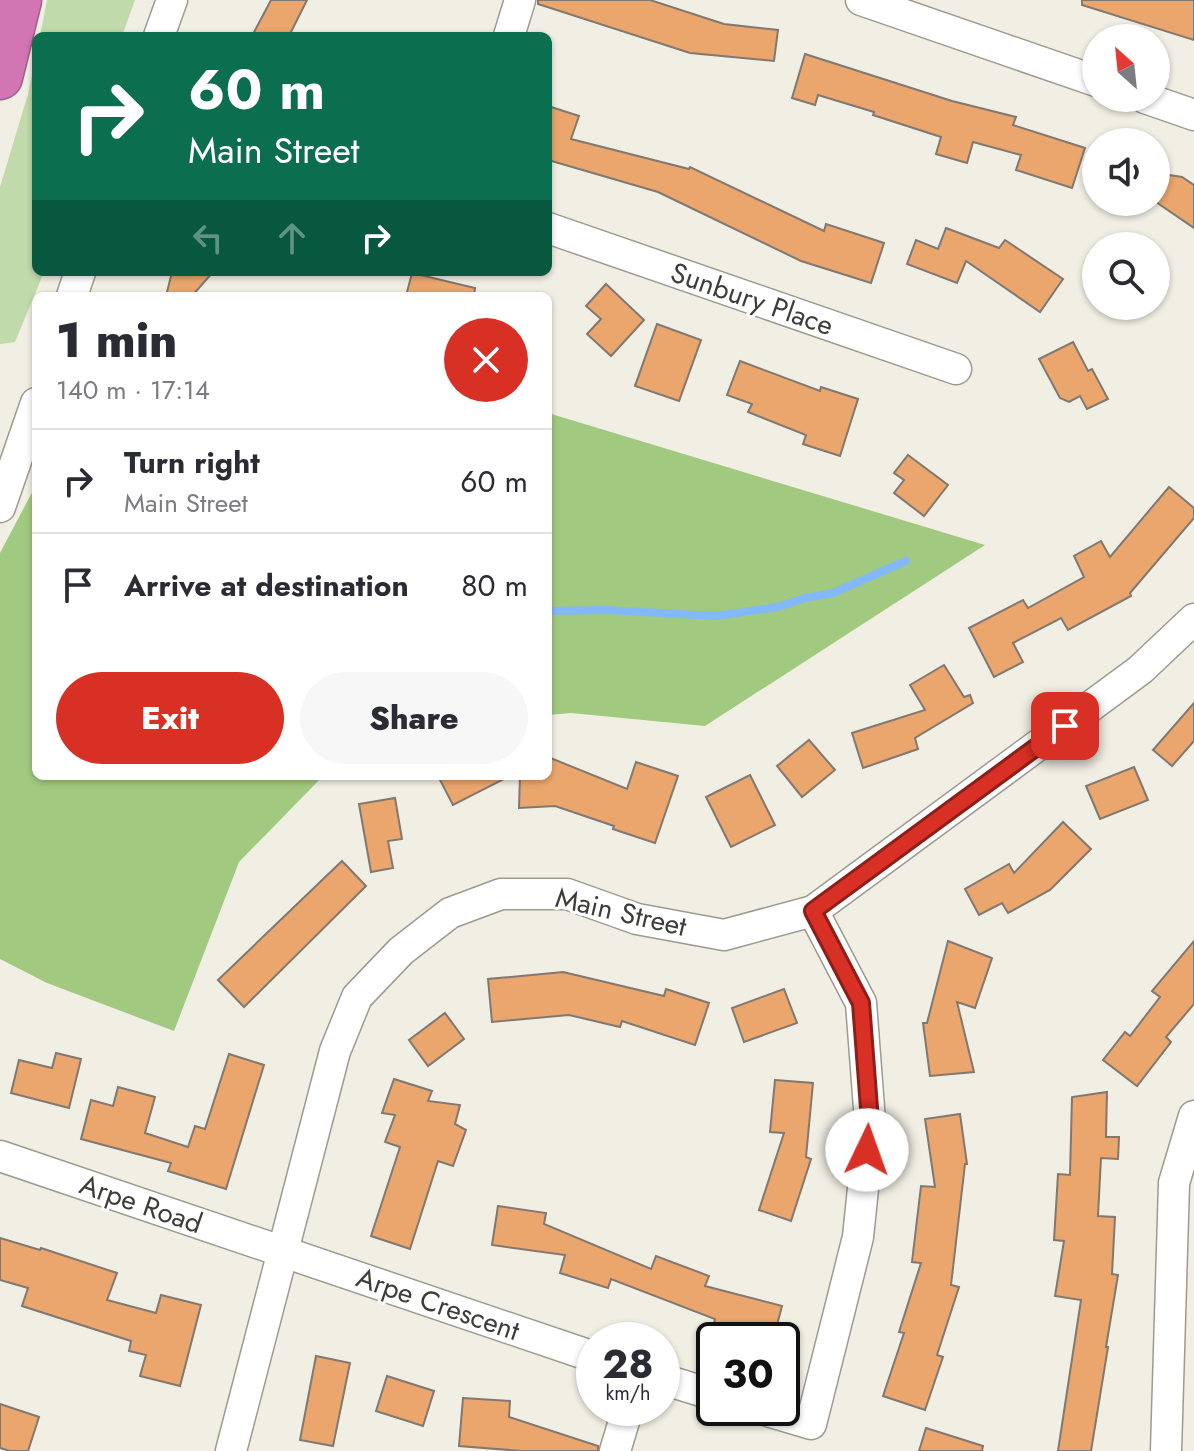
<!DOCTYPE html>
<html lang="en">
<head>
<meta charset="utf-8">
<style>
	body { margin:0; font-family:Jost,sans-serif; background:#f7f7f7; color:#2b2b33; height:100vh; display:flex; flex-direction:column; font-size:30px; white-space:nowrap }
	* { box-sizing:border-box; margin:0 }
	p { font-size:26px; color:#7c7c81 }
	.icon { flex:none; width:44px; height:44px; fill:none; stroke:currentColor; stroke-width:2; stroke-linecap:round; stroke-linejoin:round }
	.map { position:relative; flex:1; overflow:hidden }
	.panel { position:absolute; left:32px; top:292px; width:520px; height:488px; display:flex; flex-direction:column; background:#fff; border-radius:12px; box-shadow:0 2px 6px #0004 }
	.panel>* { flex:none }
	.hud { position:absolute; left:32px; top:32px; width:520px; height:244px; border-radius:12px; box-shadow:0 2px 6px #0004; background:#0b6e4f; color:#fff; overflow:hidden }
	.needle { width:52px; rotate:333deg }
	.controls { position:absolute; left:1082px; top:24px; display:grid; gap:16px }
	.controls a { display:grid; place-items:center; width:88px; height:88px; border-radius:50%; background:#fff; box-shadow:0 2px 6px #0004; font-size:40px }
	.speed { position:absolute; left:576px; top:1322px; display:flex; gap:16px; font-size:40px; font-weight:700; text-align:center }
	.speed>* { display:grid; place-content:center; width:104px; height:104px; border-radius:50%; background:#fff; box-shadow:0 2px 6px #0004; line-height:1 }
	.speed small { font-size:20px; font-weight:400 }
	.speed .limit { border:4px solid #111; border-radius:12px; background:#fff; color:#111 }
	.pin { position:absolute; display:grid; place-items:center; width:68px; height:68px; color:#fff; margin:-34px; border-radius:16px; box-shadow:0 4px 12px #0006 }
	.me { position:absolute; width:88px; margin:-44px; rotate:3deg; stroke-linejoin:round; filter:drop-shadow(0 0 6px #0008) }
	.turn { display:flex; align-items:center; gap:28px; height:168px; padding:0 24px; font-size:36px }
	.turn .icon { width:104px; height:104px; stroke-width:2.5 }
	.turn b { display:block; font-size:56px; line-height:68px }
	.lanes { display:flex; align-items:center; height:76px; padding:0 24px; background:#0003; justify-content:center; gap:40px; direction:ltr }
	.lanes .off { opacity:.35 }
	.round { display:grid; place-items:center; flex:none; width:84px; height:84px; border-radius:42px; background:#f7f7f7 }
	.overview { display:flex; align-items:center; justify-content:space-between; height:136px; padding:0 24px }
	h1 { font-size:48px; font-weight:800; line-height:60px }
	.action { display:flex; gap:16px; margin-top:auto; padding:16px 24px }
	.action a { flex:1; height:92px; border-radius:48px; background:#d93025; color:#fff; font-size:32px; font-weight:800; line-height:92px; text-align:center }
	.action a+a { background:#f7f7f7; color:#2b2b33 }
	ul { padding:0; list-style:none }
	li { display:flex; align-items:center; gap:24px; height:104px; padding:0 24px; border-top:2px solid #e1e1e2 }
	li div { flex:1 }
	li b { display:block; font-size:30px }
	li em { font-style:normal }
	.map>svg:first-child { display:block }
	.green { fill:#c0daac }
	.forest { fill:#a1c97f }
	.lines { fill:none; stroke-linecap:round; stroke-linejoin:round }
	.stream { stroke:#83b8f9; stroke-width:8 }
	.building { fill:#eaa66d; stroke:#817871; stroke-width:2 }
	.minor-casing { stroke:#9d9b90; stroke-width:33 }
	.highway-casing { stroke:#9e6188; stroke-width:47 }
	.minor { stroke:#fff; stroke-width:30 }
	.highway { stroke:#d275b3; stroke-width:44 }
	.route-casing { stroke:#8d1f18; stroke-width:20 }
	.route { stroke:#d93025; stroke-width:14 }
	.labels { text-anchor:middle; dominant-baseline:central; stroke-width:6; stroke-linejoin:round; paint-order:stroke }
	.street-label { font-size:28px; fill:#3d3c38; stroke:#fff }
</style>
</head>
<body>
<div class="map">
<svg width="1194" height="1451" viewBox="0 0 1194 1451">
	<rect width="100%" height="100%" fill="#f1eee3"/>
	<g class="green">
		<polygon points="47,0 135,0 122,36 40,36"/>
		<polygon points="36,55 36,272 44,272 15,342 0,344 0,187 28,94"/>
	</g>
	<g class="forest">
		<polygon points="548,413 985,545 705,726 571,713 548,715"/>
		<polygon points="36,485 36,776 323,776 239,862 174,1031 47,983 0,959 0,553"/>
	</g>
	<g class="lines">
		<polyline class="stream" points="548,611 606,610 716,616 778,607 805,598 833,593 906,561"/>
	</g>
	<g class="building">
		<polygon points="271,0 307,0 289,36 252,36"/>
		<polygon points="538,0 650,0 724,24 778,30 774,61 690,53 538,4"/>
		<polygon points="1082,0 1194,0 1194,40 1082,5"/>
		<polygon points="805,54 952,101 1016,117 1013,125 1085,148 1072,188 1016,170 1021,155 973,142 967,163 936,154 941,137 873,115 874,112 818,95 815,105 792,98"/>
		<polygon points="548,106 579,116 571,139 689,169 690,167 824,231 826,224 884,243 871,283 801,261 658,192 548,160"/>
		<polygon points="1156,173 1182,177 1194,185 1194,228 1156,202"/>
		<polygon points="946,228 999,248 1005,240 1063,279 1040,312 966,261 957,283 907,264 916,240 938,249"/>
		<polygon points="172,272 213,272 192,296 166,296"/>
		<polygon points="412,273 475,288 474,296 406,296"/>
		<polygon points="606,284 644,320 611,356 587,334 601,319 586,306"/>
		<polygon points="657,324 701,340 679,401 635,386"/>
		<polygon points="1073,342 1088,371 1092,369 1108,399 1087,409 1080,396 1069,402 1060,398 1039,359"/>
		<polygon points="740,361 820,391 821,387 858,399 840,456 803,444 806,435 748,412 752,404 727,395"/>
		<polygon points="908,455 948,485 924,516 894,493 904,480 894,473"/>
		<polygon points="1169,487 1194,508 1194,518 1130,593 1131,596 1068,630 1061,618 1013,643 1023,662 994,677 969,628 1023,600 1028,608 1084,577 1074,556 1101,541 1110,557"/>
		<polygon points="944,665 964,697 970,695 973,703 915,738 918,749 863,768 852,733 925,710 910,685"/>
		<polygon points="1194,703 1194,741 1172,766 1153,750"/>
		<polygon points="809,740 835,770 802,797 777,766"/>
		<polygon points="548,757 627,789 636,762 678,776 655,843 613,829 614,826 555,806 519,808 520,776 548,776"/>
		<polygon points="1134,767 1148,800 1100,819 1086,786"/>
		<polygon points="750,775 775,825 731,847 706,797"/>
		<polygon points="438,776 510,776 453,805"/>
		<polygon points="395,798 402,839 388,841 393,868 371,872 359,804"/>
		<polygon points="1063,822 1091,849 1050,890 1008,913 1002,903 979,915 965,889 1009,864 1014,873"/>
		<polygon points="342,861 366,886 244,1007 218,980"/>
		<polygon points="948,941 992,958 975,1008 957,1002 974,1072 930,1076 923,1023 927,1023"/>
		<polygon points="1194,941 1194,1004 1166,1037 1171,1042 1137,1086 1103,1060 1125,1032 1130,1036 1160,997 1152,991"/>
		<polygon points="563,972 664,996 666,989 709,1003 695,1045 622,1021 620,1027 569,1015 492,1022 488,979"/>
		<polygon points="784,989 797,1023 744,1042 732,1008"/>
		<polygon points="445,1013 464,1039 428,1066 409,1040"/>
		<polygon points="56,1053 81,1059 69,1108 11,1093 19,1060 52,1068"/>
		<polygon points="229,1054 264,1065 226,1189 168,1171 171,1163 81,1139 91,1100 113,1106 118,1087 155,1097 145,1133 188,1147 195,1126 205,1129"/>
		<polygon points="394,1079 432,1091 428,1101 460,1105 455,1124 466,1130 453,1166 438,1161 410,1249 371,1236 400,1147 385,1142 395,1115 382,1113"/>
		<polygon points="775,1080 813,1083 806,1157 811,1159 791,1221 759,1210 784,1133 770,1132"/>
		<polygon points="1107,1092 1106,1137 1119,1137 1118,1159 1101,1158 1098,1216 1115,1217 1112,1274 1118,1275 1106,1347 1108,1347 1091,1451 1058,1451 1081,1300 1055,1296 1064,1241 1054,1240 1058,1174 1070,1175 1072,1097"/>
		<polygon points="960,1114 967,1164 965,1164 951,1285 959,1287 937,1355 943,1357 925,1410 883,1396 904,1333 899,1332 921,1263 912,1262 921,1186 935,1187 925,1119"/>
		<polygon points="498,1206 546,1213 544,1224 651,1269 656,1256 709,1276 705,1286 782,1306 773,1340 752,1335 750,1340 722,1340 710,1337 715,1319 611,1279 608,1288 560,1273 565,1255 492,1245"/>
		<polygon points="0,1238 40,1250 41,1248 117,1273 107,1300 156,1313 161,1295 201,1305 180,1386 140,1376 146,1355 129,1351 131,1341 22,1306 28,1288 0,1280"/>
		<polygon points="316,1356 350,1363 333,1446 300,1440"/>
		<polygon points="387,1376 434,1391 423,1426 376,1411"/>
		<polygon points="463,1398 510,1401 509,1417 598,1446 598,1451 521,1451 459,1446"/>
		<polygon points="0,1404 39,1417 28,1451 10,1451 0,1448"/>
		<polygon points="926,1428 983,1446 982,1451 919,1451"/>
	</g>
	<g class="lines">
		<g class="minor-casing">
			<g id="minor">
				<polyline points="861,0 1096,81"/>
				<polyline points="159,36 172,0"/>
				<polyline points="509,36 520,0"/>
				<polyline points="1145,98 1194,115"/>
				<polyline points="548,228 956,369"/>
				<polyline points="72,296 80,272"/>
				<polyline points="0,507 36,403"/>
				<polyline points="0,1156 594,1357"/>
				<polyline points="662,1379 714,1395"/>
				<polyline points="758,1408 811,1424 858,1237 870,1121 861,1003 813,911"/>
				<polyline points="231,1451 335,1051 357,997 401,951 450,913 501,894 567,894 637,919 724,935 813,911 1140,670 1194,619"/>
				<polyline points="615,1451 628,1408"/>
				<polyline points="1166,1451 1174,1183 1194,1116"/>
			</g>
		</g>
		<g class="highway-casing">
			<polyline id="highway" points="0,77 19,0"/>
		</g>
		<use href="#minor" class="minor"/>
		<use href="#highway" class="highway"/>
	</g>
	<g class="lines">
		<g class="route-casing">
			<polyline id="route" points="867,1150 870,1121 861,1003 813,911 1065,726"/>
		</g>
		<use href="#route" class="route"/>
	</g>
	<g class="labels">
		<g class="street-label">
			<text transform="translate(752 299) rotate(19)">Sunbury Place</text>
			<text transform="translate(621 912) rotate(13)">Main Street</text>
			<text transform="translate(141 1204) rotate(19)">Arpe Road</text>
			<text transform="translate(438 1304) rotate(19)">Arpe Crescent</text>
		</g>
	</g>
</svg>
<div class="controls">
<a><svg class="needle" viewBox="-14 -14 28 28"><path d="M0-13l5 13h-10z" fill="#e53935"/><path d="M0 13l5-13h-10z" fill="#7c7c81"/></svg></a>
<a><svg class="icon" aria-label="sound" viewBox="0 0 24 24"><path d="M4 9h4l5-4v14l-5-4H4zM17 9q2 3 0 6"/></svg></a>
<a><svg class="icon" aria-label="search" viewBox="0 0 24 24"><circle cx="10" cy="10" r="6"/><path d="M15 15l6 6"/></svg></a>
</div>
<div class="speed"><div>28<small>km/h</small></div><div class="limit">30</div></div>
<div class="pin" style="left:1065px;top:726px;background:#d93025"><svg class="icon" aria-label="arrive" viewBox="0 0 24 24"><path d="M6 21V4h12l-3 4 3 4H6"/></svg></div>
<svg class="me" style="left:867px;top:1150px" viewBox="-20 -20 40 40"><circle r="19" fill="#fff"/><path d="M0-13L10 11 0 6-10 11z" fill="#d93025"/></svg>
<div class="hud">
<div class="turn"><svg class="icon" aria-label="right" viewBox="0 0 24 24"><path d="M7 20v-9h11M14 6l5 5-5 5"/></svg><div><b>60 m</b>Main Street</div></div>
<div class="lanes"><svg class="icon off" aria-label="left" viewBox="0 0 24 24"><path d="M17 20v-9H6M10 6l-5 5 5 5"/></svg><svg class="icon off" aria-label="ahead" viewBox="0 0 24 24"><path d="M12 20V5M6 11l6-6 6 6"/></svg><svg class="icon" aria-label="right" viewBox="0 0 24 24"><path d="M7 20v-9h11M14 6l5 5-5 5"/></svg></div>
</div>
<section class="panel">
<div class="overview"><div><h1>1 min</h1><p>140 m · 17:14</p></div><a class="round" style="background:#d93025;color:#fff"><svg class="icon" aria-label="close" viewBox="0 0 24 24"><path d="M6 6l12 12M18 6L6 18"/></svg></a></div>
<ul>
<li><svg class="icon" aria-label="right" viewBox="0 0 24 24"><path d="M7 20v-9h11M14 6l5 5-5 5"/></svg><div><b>Turn right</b><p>Main Street</p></div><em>60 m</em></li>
<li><svg class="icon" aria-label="arrive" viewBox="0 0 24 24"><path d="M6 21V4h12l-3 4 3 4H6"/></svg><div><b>Arrive at destination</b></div><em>80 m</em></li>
</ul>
<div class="action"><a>Exit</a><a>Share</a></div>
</section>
</div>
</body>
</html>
